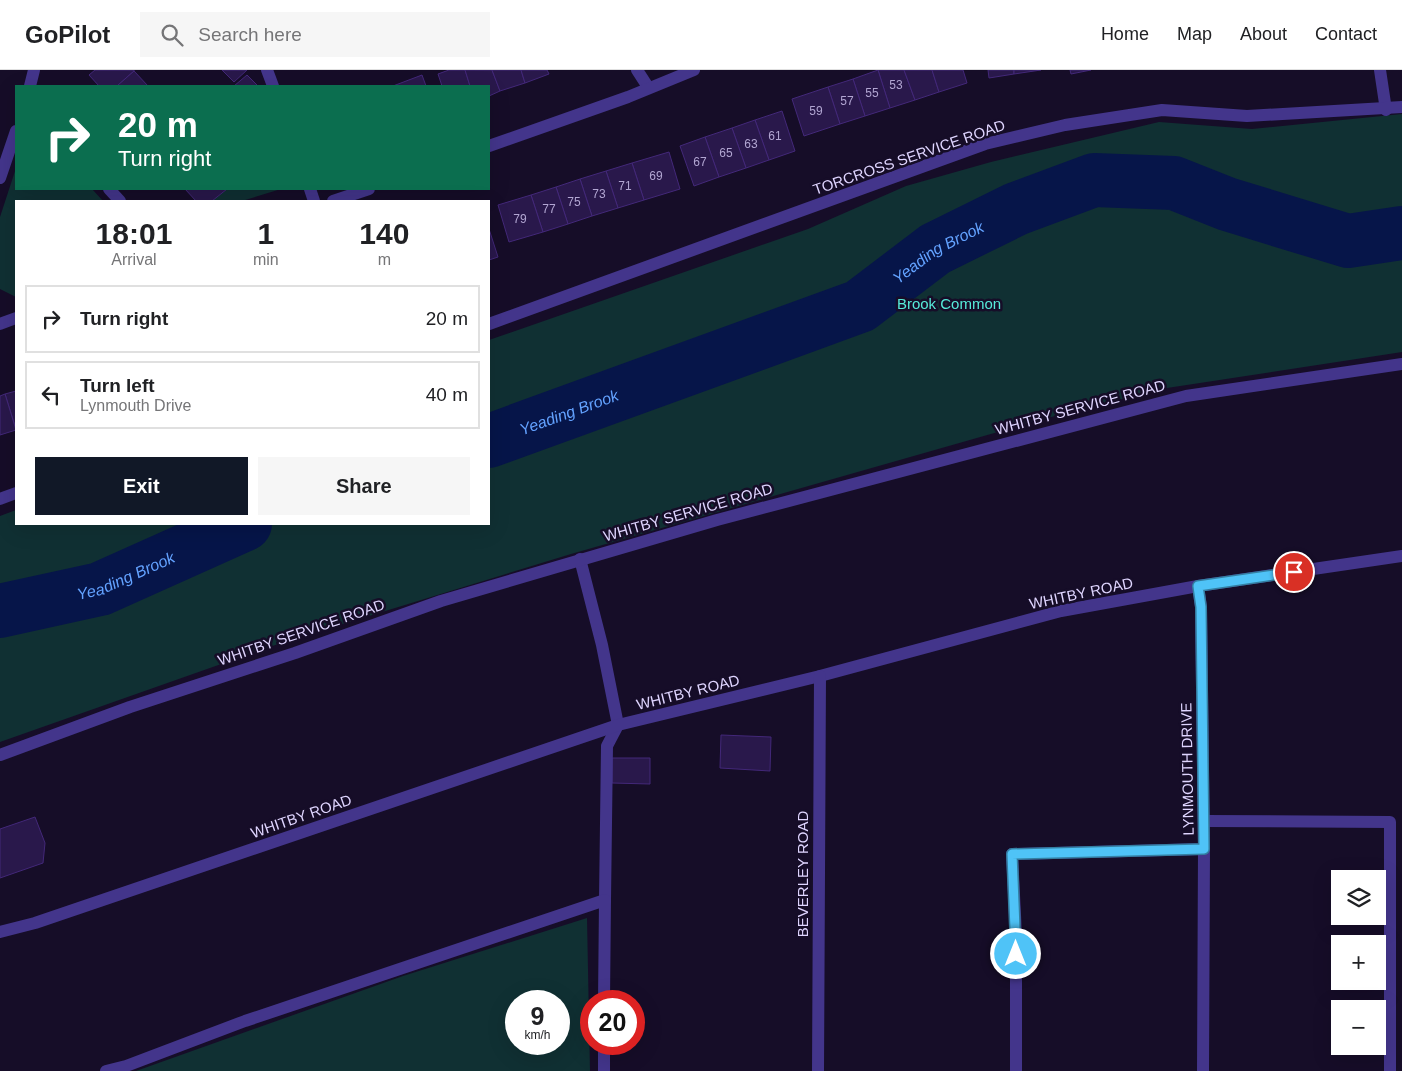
<!DOCTYPE html>
<html lang="en">
<head>
<meta charset="utf-8">
<style>
	body { margin:0; font-family:Helvetica,sans-serif; background:#f6f6f6; color:#202124; height:100vh; display:flex; flex-direction:column; font-size:19px; white-space:nowrap }
	* { box-sizing:border-box; margin:0 }
	p { font-size:16px; color:#757577 }
	.icon { flex:none; width:28px; height:28px; fill:none; stroke:currentColor; stroke-width:2; stroke-linecap:round; stroke-linejoin:round }
	.map { position:relative; flex:1; overflow:hidden }
	.details { position:absolute; left:15px; top:130px; width:475px; height:325px; display:flex; flex-direction:column; background:#fff; border-radius:0px; box-shadow:0 5px 20px #0002 }
	.details>* { flex:none }
	.banner { position:absolute; left:15px; top:15px; width:475px; height:105px; border-radius:0px; box-shadow:0 5px 20px #0002; background:#0b6e4f; color:#fff; overflow:hidden }
	.controls { position:absolute; left:1331px; top:800px; display:grid; gap:10px }
	.controls a { display:grid; place-items:center; width:55px; height:55px; border-radius:0px; background:#fff; box-shadow:0 5px 20px #0002; font-size:25px }
	.speed { position:absolute; left:505px; top:920px; display:flex; gap:10px; font-size:25px; font-weight:700; text-align:center }
	.speed>* { display:grid; place-content:center; width:65px; height:65px; border-radius:50%; background:#fff; box-shadow:0 5px 20px #0002; line-height:1 }
	.speed small { font-size:12px; font-weight:400 }
	.speed .limit { border:8px solid #d22; background:#fff; color:#111 }
	.pin { position:absolute; display:grid; place-items:center; width:42px; height:42px; color:#fff; margin:-21px; border:2px solid #fff; border-radius:50%; box-shadow:0 1px 5px #0007 }
	.me { position:absolute; width:55px; margin:-28px; rotate:0deg; stroke-linejoin:round; filter:drop-shadow(0 0 4px #0008) }
	.turn { display:flex; align-items:center; gap:18px; height:105px; padding:0 20px; font-size:22px }
	.turn .icon { width:65px; height:65px; stroke-width:2.5 }
	.turn b { display:block; font-size:35px; line-height:42px }
	.eta { display:flex; justify-content:space-evenly; align-items:center; height:85px; text-align:center }
	.eta b { font-size:30px; font-weight:600; line-height:35px }
	.cta { display:flex; gap:10px; margin-top:auto; padding:10px 20px }
	.cta a { flex:1; height:58px; border-radius:0px; background:#111827; color:#fff; font-size:20px; font-weight:600; line-height:58px; text-align:center }
	.cta a+a { background:#f6f6f6; color:#202124 }
	ul { padding:0; list-style:none }
	li { display:flex; align-items:center; gap:15px; height:68px; margin:0 10px 8px; padding:0 10px; border:2px solid #e0e0e0; border-radius:0px }
	li div { flex:1 }
	li b { display:block; font-size:19px }
	li em { font-style:normal }
	header { display:flex; align-items:center; gap:30px; box-sizing:border-box; height:70px; padding:0 25px; background:#fff; border-bottom:1px solid #e0e0e0 }
	header strong { font-size:24px }
	nav { display:flex; gap:28px; margin-inline-start:auto; font-size:18px }
	.search { width:350px; height:45px; background:#f6f6f6; display:flex; align-items:center; gap:12px; box-sizing:border-box; padding:0 18px; border-radius:0px; color:#757577; font-size:19px }
	.map>svg:first-child { display:block }
	.green { fill:#103033; fill-rule:evenodd }
	.lines { fill:none; stroke-linecap:round; stroke-linejoin:round }
	.river { stroke:#061549; stroke-width:54 }
	.building { fill:#29184b; stroke:#432879 }
	.service { stroke:#43358b; stroke-width:12 }
	.minor { stroke:#43358b; stroke-width:12 }
	.route-casing { stroke:#337fa1; stroke-width:12 }
	.route { stroke:#4fc3f7; stroke-width:9 }
	.labels { text-anchor:middle; dominant-baseline:central; stroke-width:5; stroke-linejoin:round; paint-order:stroke }
	.number-label { font-size:12px; fill:#b2a6d2 }
	.street-label { font-size:15px; fill:#dfd5ff; stroke:#160d28 }
	.park-label { font-size:15px; fill:#56ead9; stroke:#160d28 }
	.water-label { font-size:16px; font-style:italic; fill:#63a2ff; stroke:#160d28 }
</style>
</head>
<body>
<header>
<strong>GoPilot</strong>
<div class="search"><svg class="icon" aria-label="search" viewBox="0 0 24 24"><circle cx="10" cy="10" r="6"/><path d="M15 15l6 6"/></svg>Search here</div>
<nav><a>Home</a><a>Map</a><a>About</a><a>Contact</a></nav>
</header>
<div class="map">
<svg width="1402" height="1001" viewBox="0 0 1402 1001">
	<rect width="100%" height="100%" fill="#160d28"/>
	<g class="green">
		<polygon points="1402,44 1402,282 1167,318 1043,349 571,484 281,573 0,672 0,446 16,440 16,454 489,454 489,270 808,159 906,116 991,92 1159,52 1252,59"/>
		<polygon points="16,98 16,119 92,119 103,131 16,131 16,227 0,219 0,147"/>
		<polygon points="227,119 281,119 242,131 212,131"/>
		<path d="M587 848 590 1001H136L403 906ZM559 931V974H516V931Z"/>
	</g>
	<g class="lines">
		<g class="river">
			<path id="s1" d="M489 371 860 236 935 179 1016 139 1094 110 1174 113 1227 134 1348 171 1402 163"/>
			<path id="s2" d="M0 541 100 519 245 454"/>
		</g>
	</g>
	<g class="building">
		<polygon points="95,0 134,0 134,1 117,16 99,16 89,5"/>
		<polygon points="222,0 247,0 234,12"/>
		<polygon points="449,0 465,0 470,16 442,16 438,4"/>
		<polygon points="465,0 492,0 500,21 489,26 489,16 470,16"/>
		<polygon points="492,0 521,0 525,13 500,21"/>
		<polygon points="521,0 547,0 549,4 525,13"/>
		<polygon points="878,0 904,0 915,30 890,38"/>
		<polygon points="878,0 890,38 865,46 853,9"/>
		<polygon points="904,0 932,0 939,22 915,30"/>
		<polygon points="932,0 963,0 967,13 939,22"/>
		<polygon points="988,0 1014,0 1014,4 989,8"/>
		<polygon points="1014,0 1041,0 1014,4"/>
		<polygon points="1070,0 1091,0 1071,4"/>
		<polygon points="134,1 148,16 117,16"/>
		<polygon points="247,5 258,16 234,16"/>
		<polygon points="422,5 426,16 393,16"/>
		<polygon points="853,9 865,46 840,54 828,17"/>
		<polygon points="828,17 840,54 804,66 792,29"/>
		<polygon points="782,41 795,81 769,90 755,50"/>
		<polygon points="755,50 769,90 746,98 732,58"/>
		<polygon points="732,58 746,98 719,107 705,67"/>
		<polygon points="705,67 719,107 694,116 680,76"/>
		<polygon points="669,82 680,119 644,130 632,93"/>
		<polygon points="632,93 644,130 618,138 606,101"/>
		<polygon points="606,101 618,138 592,146 580,109"/>
		<polygon points="580,109 592,146 568,154 556,117"/>
		<polygon points="556,117 568,154 543,162 531,125"/>
		<polygon points="185,119 227,119 212,131 196,131"/>
		<polygon points="531,125 543,162 509,172 498,135"/>
		<polygon points="489,159 498,187 489,190"/>
		<polygon points="16,321 16,359 5,324"/>
		<polygon points="5,324 16,360 0,365 0,326"/>
		<polygon points="721,665 771,667 770,701 720,698"/>
		<polygon points="612,688 650,688 650,714 612,713"/>
		<polygon points="35,747 45,773 43,793 0,808 0,759"/>
	</g>
	<g class="lines">
		<g class="service">
			<polyline points="267,0 273,16"/>
			<polyline points="1380,0 1386,40"/>
			<polyline points="310,119 314,131"/>
			<polyline points="489,254 985,74 1065,55 1162,40 1247,46 1402,37"/>
			<polyline points="0,429 16,423"/>
			<polyline points="580,489 602,575 618,655 607,676 605,830"/>
			<polyline points="0,685 130,637 295,583 441,531 717,450 1186,326 1402,294"/>
			<polyline points="1204,751 1390,752 1390,1001"/>
			<polyline points="106,1001 126,996 245,951 605,830 604,931"/>
			<polyline points="604,1001 604,974"/>
			<polyline points="1016,1001 1016,865 1012,784 1204,779"/>
		</g>
		<g class="minor">
			<polyline points="637,0 648,17"/>
			<polyline points="30,16 34,0"/>
			<polyline points="489,76 628,27 694,0"/>
			<polyline points="0,108 16,61"/>
			<polyline points="109,119 120,131"/>
			<polyline points="333,131 369,119"/>
			<polyline points="0,254 16,248"/>
			<polyline points="1198,516 1201,537 1204,779 1203,1001"/>
			<polyline points="0,862 35,853 618,655 820,606 1061,541 1198,516 1402,486"/>
			<polyline points="818,1001 820,606"/>
		</g>
	</g>
	<g class="lines">
		<g class="route-casing">
			<polyline id="route" points="1016,884 1012,784 1204,779 1201,537 1198,516 1294,502"/>
		</g>
		<use href="#route" class="route"/>
	</g>
	<g class="labels">
		<g class="number-label">
			<text x="896" y="15">53</text>
			<text x="872" y="23">55</text>
			<text x="847" y="31">57</text>
			<text x="816" y="41">59</text>
			<text x="775" y="66">61</text>
			<text x="751" y="74">63</text>
			<text x="726" y="83">65</text>
			<text x="700" y="92">67</text>
			<text x="656" y="106">69</text>
			<text x="625" y="116">71</text>
			<text x="599" y="124">73</text>
			<text x="574" y="132">75</text>
			<text x="549" y="139">77</text>
			<text x="520" y="149">79</text>
		</g>
		<g class="street-label">
			<text transform="translate(909 87) rotate(-19)">TORCROSS SERVICE ROAD</text>
			<text transform="translate(1080 337) rotate(-15)">WHITBY SERVICE ROAD</text>
			<text transform="translate(688 442) rotate(-16)">WHITBY SERVICE ROAD</text>
			<text transform="translate(1081 523) rotate(-12)">WHITBY ROAD</text>
			<text transform="translate(301 562) rotate(-19)">WHITBY SERVICE ROAD</text>
			<text transform="translate(688 622) rotate(-14)">WHITBY ROAD</text>
			<text transform="translate(1187 699) rotate(-91)">LYNMOUTH DRIVE</text>
			<text transform="translate(301 746) rotate(-19)">WHITBY ROAD</text>
			<text transform="translate(802 804) rotate(-90)">BEVERLEY ROAD</text>
		</g>
		<g class="park-label">
			<text x="949" y="233">Brook Common</text>
		</g>
		<g class="water-label">
			<text stroke="none"><textPath href="#s1" startOffset="490">Yeading Brook</textPath></text>
			<text stroke="none"><textPath href="#s1" startOffset="85">Yeading Brook</textPath></text>
			<text stroke="none"><textPath href="#s2" startOffset="131">Yeading Brook</textPath></text>
		</g>
	</g>
</svg>
<div class="controls">
<a><svg class="icon" aria-label="layers" viewBox="0 0 24 24"><path d="M12 4l9 5-9 5-9-5zM3 14l9 5 9-5"/></svg></a>
<a>+</a>
<a>−</a>
</div>
<div class="speed"><div>9<small>km/h</small></div><div class="limit">20</div></div>
<div class="pin" style="left:1294px;top:502px;background:#d93025"><svg class="icon" aria-label="arrive" viewBox="0 0 24 24"><path d="M6 21V4h12l-3 4 3 4H6"/></svg></div>
<svg class="me" style="left:1016px;top:884px" viewBox="-20 -20 40 40"><circle r="17" fill="#4fc3f7" stroke="#fff" stroke-width="3"/><path d="M0-11L8 9 0 5-8 9z" fill="#fff"/></svg>
<div class="banner">
<div class="turn"><svg class="icon" aria-label="right" viewBox="0 0 24 24"><path d="M7 20v-9h11M14 6l5 5-5 5"/></svg><div><b>20 m</b>Turn right</div></div>
</div>
<section class="details">
<div class="eta">
<div><b>18:01</b><p>Arrival</p></div>
<div><b>1</b><p>min</p></div>
<div><b>140</b><p>m</p></div>
</div>
<ul>
<li><svg class="icon" aria-label="right" viewBox="0 0 24 24"><path d="M7 20v-9h11M14 6l5 5-5 5"/></svg><div><b>Turn right</b></div><em>20 m</em></li>
<li><svg class="icon" aria-label="left" viewBox="0 0 24 24"><path d="M17 20v-9H6M10 6l-5 5 5 5"/></svg><div><b>Turn left</b><p>Lynmouth Drive</p></div><em>40 m</em></li>
</ul>
<div class="cta"><a>Exit</a><a>Share</a></div>
</section>
</div>
</body>
</html>
